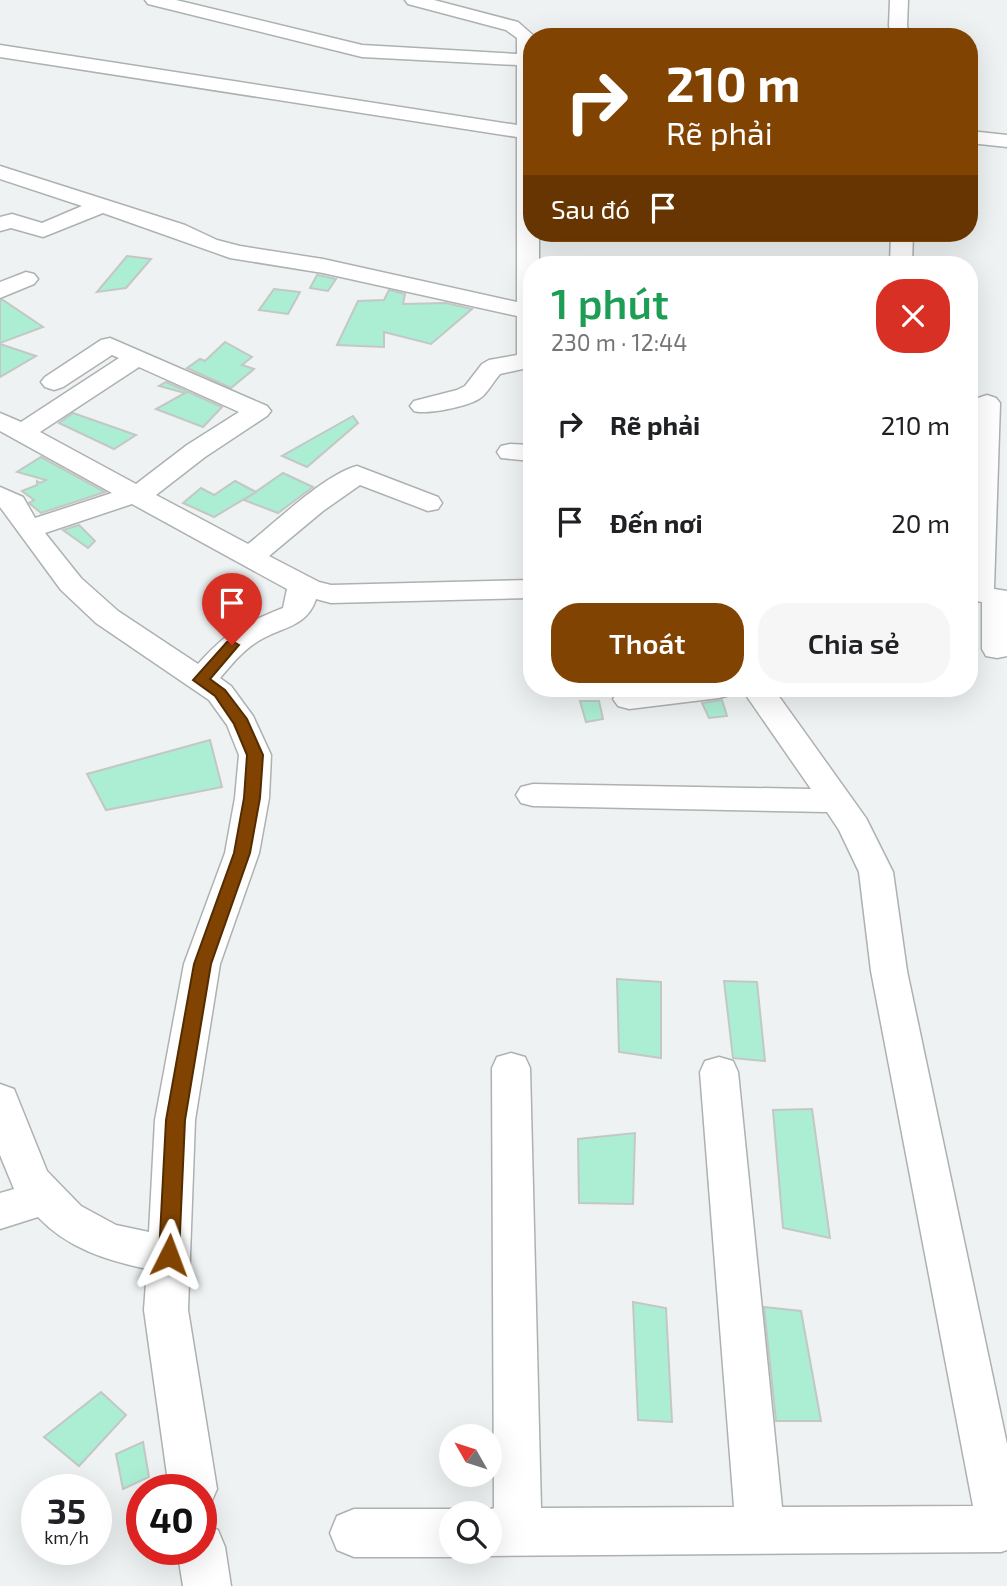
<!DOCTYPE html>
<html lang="vi">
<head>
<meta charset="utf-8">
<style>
	body { margin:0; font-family:"Exo 2",sans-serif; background:#f6f6f6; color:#202124; height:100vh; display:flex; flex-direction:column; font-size:26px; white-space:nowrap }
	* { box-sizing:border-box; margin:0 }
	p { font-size:23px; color:#757577 }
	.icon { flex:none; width:38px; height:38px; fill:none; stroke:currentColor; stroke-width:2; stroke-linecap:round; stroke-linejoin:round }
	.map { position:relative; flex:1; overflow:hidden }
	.drawer { position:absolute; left:523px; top:256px; width:455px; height:441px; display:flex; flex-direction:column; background:#fff; border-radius:28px; box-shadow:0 7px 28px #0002 }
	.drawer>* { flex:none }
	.top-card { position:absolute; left:523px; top:28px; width:455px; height:214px; border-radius:28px; box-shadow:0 7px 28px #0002; background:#814302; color:#fff; overflow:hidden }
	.needle { width:46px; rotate:309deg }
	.controls { position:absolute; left:439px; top:1424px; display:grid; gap:14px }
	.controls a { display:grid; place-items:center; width:63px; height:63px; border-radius:50%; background:#fff; box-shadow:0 7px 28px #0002; font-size:35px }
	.speed { position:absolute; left:21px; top:1474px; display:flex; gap:14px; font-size:35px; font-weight:700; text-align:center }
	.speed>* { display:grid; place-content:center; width:91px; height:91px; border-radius:50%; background:#fff; box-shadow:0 7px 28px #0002; line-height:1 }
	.speed small { font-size:18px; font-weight:400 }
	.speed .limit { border:10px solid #d22; background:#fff; color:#111 }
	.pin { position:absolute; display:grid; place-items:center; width:60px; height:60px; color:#fff; margin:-72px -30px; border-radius:50% 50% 50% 0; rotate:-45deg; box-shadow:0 0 7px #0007 }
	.pin .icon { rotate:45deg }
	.me { position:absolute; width:77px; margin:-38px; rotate:3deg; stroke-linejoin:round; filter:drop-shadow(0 0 5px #0008) }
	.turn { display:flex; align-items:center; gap:24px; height:147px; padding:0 28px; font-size:32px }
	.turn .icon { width:91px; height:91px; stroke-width:2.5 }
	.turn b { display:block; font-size:49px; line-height:60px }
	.then { display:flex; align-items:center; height:66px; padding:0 28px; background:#0003; gap:14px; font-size:26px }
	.round { display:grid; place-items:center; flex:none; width:74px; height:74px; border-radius:28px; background:#f6f6f6 }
	.overview { display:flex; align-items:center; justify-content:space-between; height:119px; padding:0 28px }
	h1 { font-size:42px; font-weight:600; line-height:52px; color:#1e9e55 }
	.cta { display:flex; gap:14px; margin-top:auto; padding:14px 28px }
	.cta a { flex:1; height:80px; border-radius:28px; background:#814302; color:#fff; font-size:28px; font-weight:600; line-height:80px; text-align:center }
	.cta a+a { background:#f6f6f6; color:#202124 }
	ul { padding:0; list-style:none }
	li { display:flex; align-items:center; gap:21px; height:98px; padding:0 28px }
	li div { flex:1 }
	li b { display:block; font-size:26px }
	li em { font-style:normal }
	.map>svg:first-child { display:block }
	.building { fill:#aceed4; stroke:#c3c7c5; stroke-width:2 }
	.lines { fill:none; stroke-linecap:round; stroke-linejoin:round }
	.minor-casing { stroke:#adb1b1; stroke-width:3 }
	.minor { fill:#fff; fill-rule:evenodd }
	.route { fill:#814302; stroke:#542c01; stroke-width:2 }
</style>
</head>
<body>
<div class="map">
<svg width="1007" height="1586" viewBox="0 0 1007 1586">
	<rect width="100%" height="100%" fill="#eef2f2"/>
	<g class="building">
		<polygon points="127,256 151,259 126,288 97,292"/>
		<polygon points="317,275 323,276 336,279 328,291 310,288"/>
		<polygon points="274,289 300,292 288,314 259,310"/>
		<polygon points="389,290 405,294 403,304 446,303 472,309 431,344 384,332 384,347 337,345 358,301 384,300"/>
		<polygon points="0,300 3,300 43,327 0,343"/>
		<polygon points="225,342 252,357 242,365 254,369 231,388 187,368 200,359 205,361"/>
		<polygon points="0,344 36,356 0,377"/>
		<polygon points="166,382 222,407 203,427 156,409 185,393 159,386"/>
		<polygon points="73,413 136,435 114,449 59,423"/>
		<polygon points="353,416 358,423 307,467 282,456"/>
		<polygon points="41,457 105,492 41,513 29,503 34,500 22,491 37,485 37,481 40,483 46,480 17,472"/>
		<polygon points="283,473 313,487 278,513 244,500"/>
		<polygon points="235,481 256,492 214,517 183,503 201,488 214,495"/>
		<polygon points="79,525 95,541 88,548 63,530"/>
		<polygon points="722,700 727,716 709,718 702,703"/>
		<polygon points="580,701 599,701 603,719 586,722"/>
		<polygon points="210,740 222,787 106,810 87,774"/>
		<polygon points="617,979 661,982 661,1058 619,1052"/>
		<polygon points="724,981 757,982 765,1061 733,1058"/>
		<polygon points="812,1109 830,1238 783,1228 773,1110"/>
		<polygon points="635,1133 633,1204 579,1203 578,1139"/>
		<polygon points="633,1302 666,1308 672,1422 638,1420"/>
		<polygon points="764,1307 801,1311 821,1421 776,1421"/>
		<polygon points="101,1392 126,1415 79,1466 44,1437"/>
		<polygon points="143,1442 149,1477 123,1489 116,1454"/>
	</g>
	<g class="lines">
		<g class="minor-casing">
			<g id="minor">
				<path d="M145 0H176L362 45 517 54V38L506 30 408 4 405 0H434L518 22 535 37H532V233H539V264H532V367L500 374C494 381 489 390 483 396 473 406 427 415 414 411L410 406 414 401 457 390 465 386 482 364 489 360 517 355V316L323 273 230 258 103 213 43 237 11 228 0 231V217L12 214 42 223 82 206 0 179V166L185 225 217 240 240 246 323 259 517 302V137L0 57V45L517 125V65L362 57 148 4Z"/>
				<polygon points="890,0 908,0 907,26 910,37 892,37 889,26"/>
				<polygon points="970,131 1007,135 1007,147 970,143"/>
				<polygon points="891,233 913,233 912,264 890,264"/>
				<polygon points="26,272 34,274 38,279 34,284 0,298 0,282"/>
				<path d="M110 338 267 406 271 411 267 416 205 457 156 495 248 544C275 523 325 474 357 466L438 497 442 503 438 509 428 511 360 485 323 511 269 556 319 582 331 585 532 580V598L331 603 316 599C307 627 282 627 260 640 243 650 232 664 220 678L231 686 253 716 271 755 269 798 259 853 220 964 195 1120 188 1310 217 1489 210 1505 201 1508V1489H169L144 1310 147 1269C106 1260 67 1248 38 1217L0 1229V1193L14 1189 0 1155V1084L14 1089 47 1171 81 1206 116 1225 149 1232 155 1120 184 964 225 853 235 798 239 755 227 725 209 700 96 623 61 590 0 507V487L23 497 35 518 112 493 0 431V413L21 422 119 358 112 355 63 387 54 390 45 387 41 382 45 377 101 340ZM139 367 239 412 187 445 136 484 40 432ZM132 504 287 589 283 608C241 625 229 630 198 664L118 611 81 578 45 533Z"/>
				<polygon points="987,395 996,398 1000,403 994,589 1007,591 1007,656 997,658 986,656 982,649 982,602 970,600 970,495 974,403 978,398"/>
				<polygon points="510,444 532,445 532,461 501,458 497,452 501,446"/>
				<polygon points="639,688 735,688 730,695 719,698 629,709 618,706 613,699 618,692"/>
				<polygon points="741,688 773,688 866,818 893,872 907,971 1007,1444 1007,1550 1001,1552 490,1556 482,1552 490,1552 490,1514 477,1514 494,1508 492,1068 497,1057 511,1053 525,1057 530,1068 541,1508 734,1507 700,1072 705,1061 719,1057 733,1061 738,1072 782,1507 973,1506 871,971 859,872 839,830 827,812 533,806 521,803 516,795 521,787 533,784 811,789"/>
				<polygon points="354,1509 452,1509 463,1514 452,1514 452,1552 463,1552 452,1557 354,1557 337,1550 330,1533 337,1516"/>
				<polygon points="201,1523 218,1530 225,1547 231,1586 183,1586 177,1549 201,1549"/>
			</g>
		</g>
		<use href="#minor" class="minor"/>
	</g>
	<polygon class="route" points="232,641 239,645 210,679 225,690 247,719 263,755 260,798 250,853 211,964 185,1120 179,1255 176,1262 169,1264 162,1262 159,1255 166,1120 194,964 234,853 244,798 247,755 234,724 215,696 193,680 227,642"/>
</svg>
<div class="controls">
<a><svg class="needle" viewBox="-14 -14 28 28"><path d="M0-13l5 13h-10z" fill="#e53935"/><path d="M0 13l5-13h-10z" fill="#757577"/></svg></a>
<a><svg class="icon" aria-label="search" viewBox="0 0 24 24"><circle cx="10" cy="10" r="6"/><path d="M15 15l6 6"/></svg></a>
</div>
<div class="speed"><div>35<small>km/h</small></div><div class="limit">40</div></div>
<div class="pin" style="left:232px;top:645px;background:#d93025"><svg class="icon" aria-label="arrive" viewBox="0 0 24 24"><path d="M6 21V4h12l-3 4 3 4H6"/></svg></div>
<svg class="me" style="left:169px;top:1255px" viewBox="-20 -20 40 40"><path d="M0-17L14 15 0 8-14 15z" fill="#814302" stroke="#fff" stroke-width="4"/></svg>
<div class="top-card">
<div class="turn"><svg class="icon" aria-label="right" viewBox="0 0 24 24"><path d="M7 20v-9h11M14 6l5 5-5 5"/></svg><div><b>210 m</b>Rẽ phải</div></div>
<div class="then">Sau đó<svg class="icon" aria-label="arrive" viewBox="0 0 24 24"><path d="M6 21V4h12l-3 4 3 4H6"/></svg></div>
</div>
<section class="drawer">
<div class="overview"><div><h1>1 phút</h1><p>230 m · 12:44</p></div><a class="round" style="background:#d93025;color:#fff"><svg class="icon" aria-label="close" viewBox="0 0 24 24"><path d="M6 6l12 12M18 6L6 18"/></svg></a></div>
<ul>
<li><svg class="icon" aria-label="right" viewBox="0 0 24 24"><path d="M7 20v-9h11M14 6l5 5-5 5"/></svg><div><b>Rẽ phải</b></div><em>210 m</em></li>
<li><svg class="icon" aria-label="arrive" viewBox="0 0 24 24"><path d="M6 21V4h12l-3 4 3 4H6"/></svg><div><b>Đến nơi</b></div><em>20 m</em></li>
</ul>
<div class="cta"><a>Thoát</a><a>Chia sẻ</a></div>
</section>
</div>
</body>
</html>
